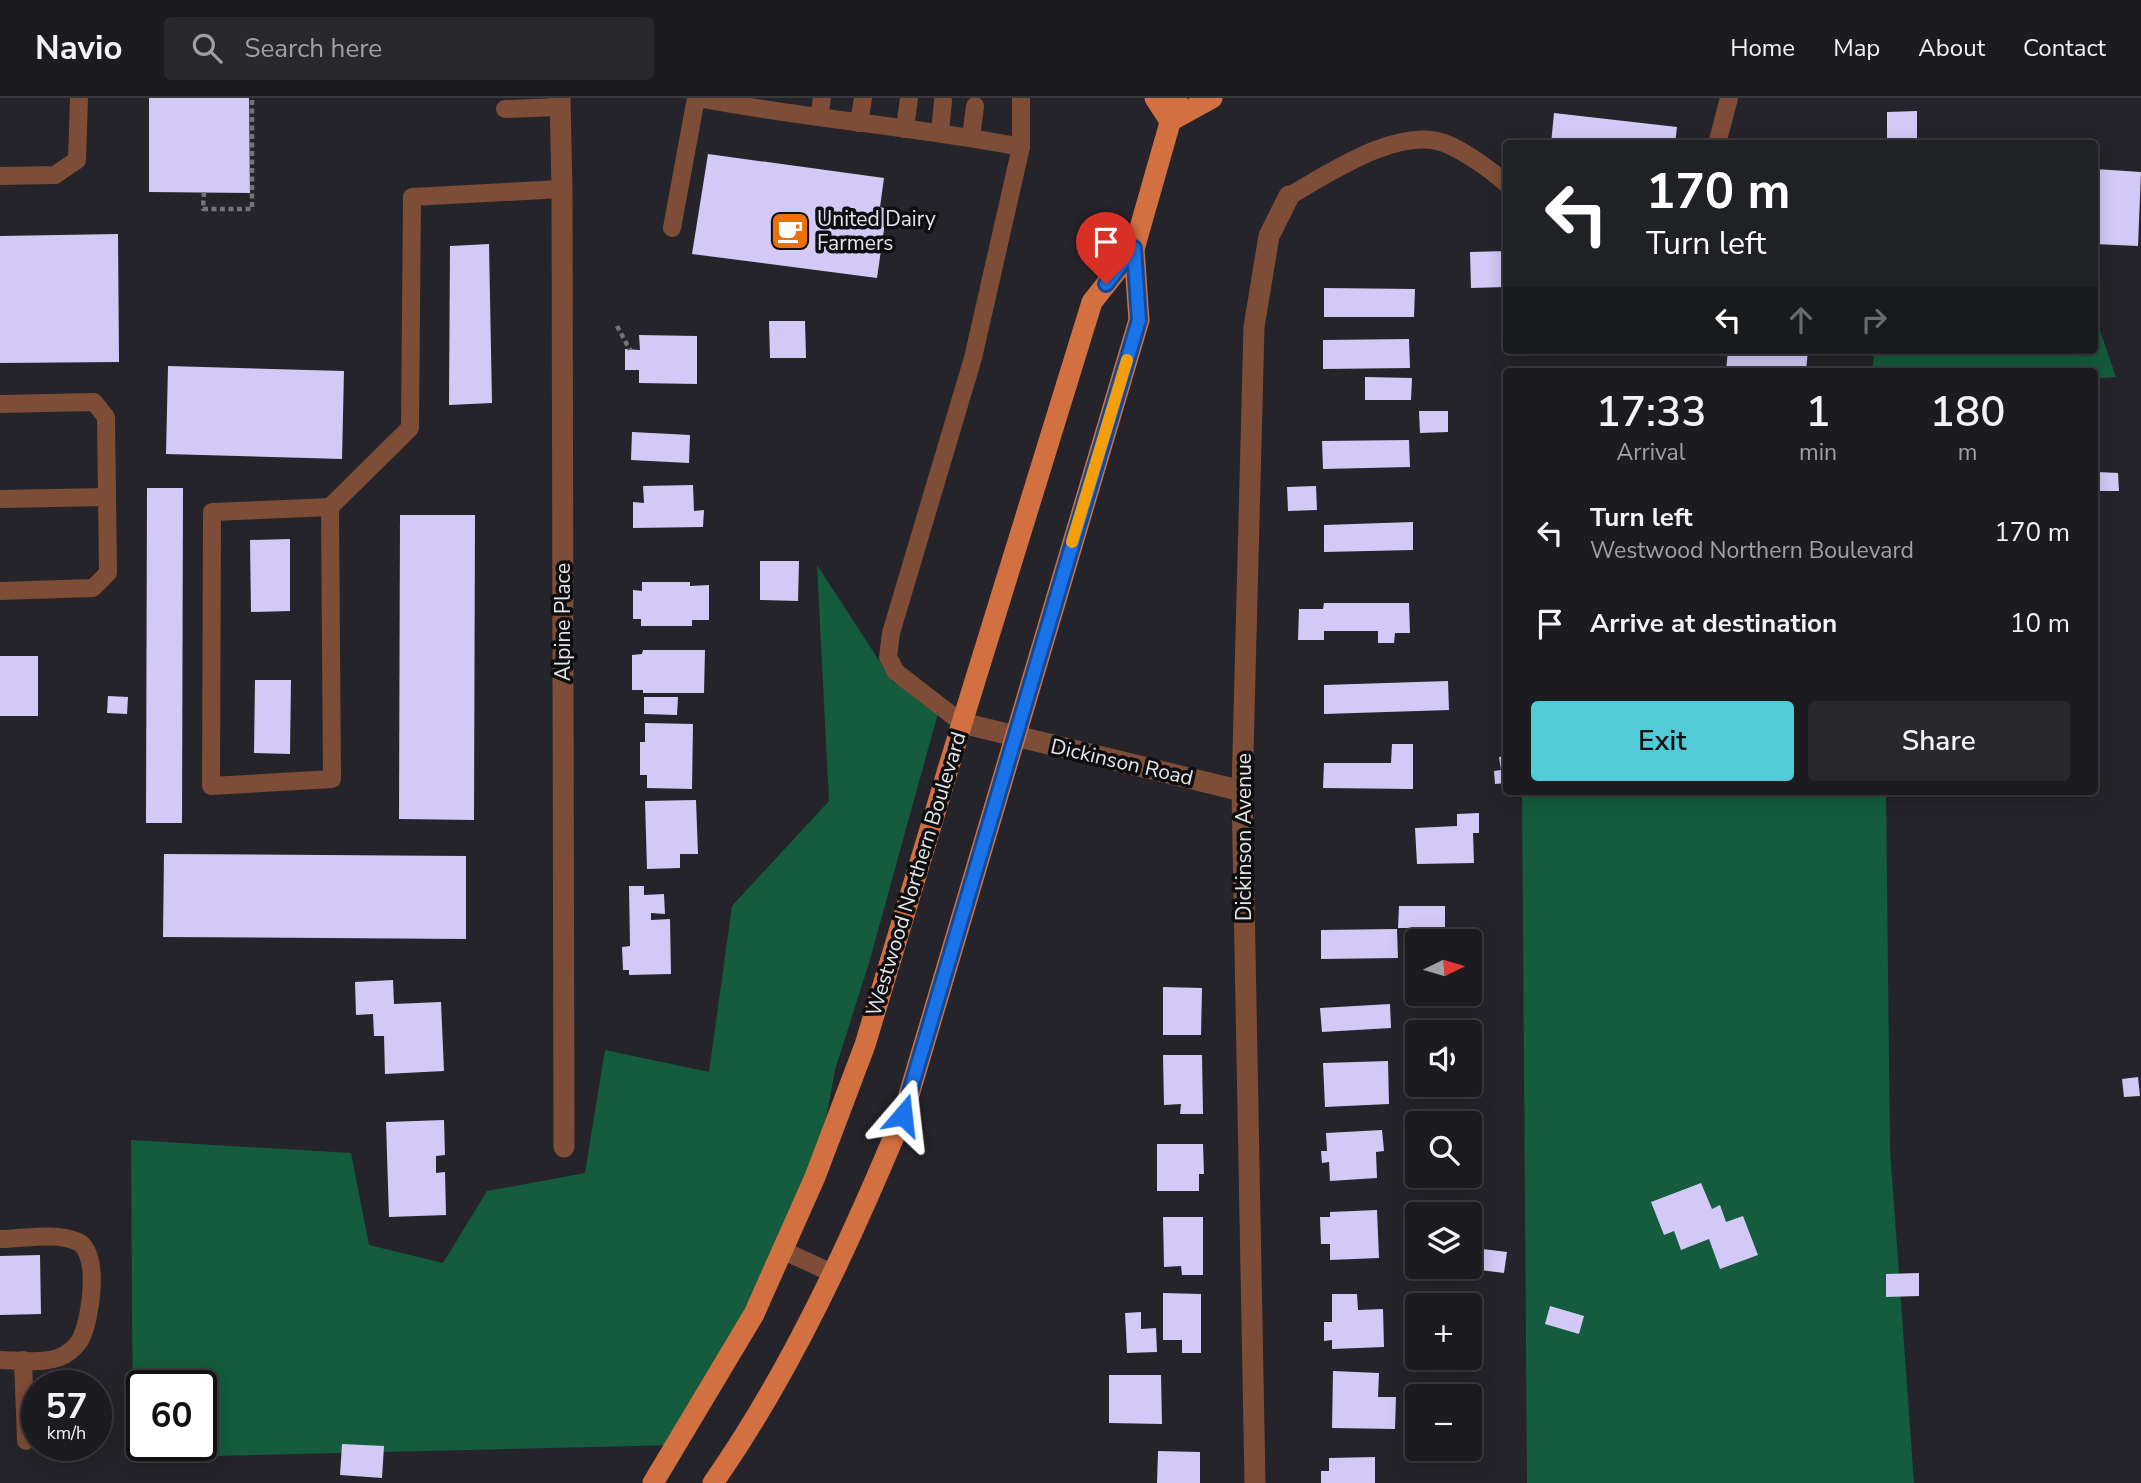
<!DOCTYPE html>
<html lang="en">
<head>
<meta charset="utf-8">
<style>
	body { margin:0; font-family:"Nunito Sans",sans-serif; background:#29282d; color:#f1f3f6; height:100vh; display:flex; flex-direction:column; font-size:26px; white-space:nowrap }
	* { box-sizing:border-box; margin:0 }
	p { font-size:23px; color:#a0a1a5 }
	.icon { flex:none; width:38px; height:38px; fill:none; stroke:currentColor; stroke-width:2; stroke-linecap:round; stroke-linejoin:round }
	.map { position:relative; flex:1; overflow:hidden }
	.sheet { position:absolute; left:1503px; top:270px; width:595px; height:427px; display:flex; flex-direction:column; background:#1c1b20; border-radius:7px; box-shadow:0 4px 18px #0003,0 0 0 2px #3a393e }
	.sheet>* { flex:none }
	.guide { position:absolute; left:1503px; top:42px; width:595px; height:214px; border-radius:7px; box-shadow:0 4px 18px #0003,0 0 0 2px #3a393e; background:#202124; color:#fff; overflow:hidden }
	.needle { width:46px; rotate:85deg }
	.controls { position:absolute; left:1405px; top:831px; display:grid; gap:14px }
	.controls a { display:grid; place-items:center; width:77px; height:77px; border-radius:7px; background:#1c1b20; box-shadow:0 4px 18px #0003,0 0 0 2px #3a393e; font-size:35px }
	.speed { position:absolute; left:21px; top:1272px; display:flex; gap:14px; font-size:35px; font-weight:700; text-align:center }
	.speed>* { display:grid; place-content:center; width:91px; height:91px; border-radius:50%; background:#1c1b20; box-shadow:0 4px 18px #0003,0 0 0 2px #3a393e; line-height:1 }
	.speed small { font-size:18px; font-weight:400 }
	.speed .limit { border:4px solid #111; border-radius:10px; background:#fff; color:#111 }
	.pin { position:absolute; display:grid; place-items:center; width:60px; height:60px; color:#fff; margin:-72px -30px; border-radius:50% 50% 50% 0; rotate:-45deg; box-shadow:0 0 7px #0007 }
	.pin .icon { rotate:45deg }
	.me { position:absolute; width:77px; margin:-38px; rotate:17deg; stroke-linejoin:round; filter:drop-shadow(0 0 5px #0008) }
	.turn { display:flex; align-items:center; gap:24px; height:147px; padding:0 28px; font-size:32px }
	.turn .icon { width:91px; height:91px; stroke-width:2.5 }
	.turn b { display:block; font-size:49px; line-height:60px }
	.lanes { display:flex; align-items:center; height:66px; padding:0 28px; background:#0003; justify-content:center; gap:35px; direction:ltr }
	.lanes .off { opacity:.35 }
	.eta { display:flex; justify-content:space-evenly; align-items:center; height:119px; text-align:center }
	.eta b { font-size:42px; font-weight:600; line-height:49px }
	.button { display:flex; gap:14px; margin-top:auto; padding:14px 28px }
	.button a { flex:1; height:80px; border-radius:7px; background:#52cbd9; color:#111; font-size:28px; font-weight:600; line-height:80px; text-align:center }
	.button a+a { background:#29282d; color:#f1f3f6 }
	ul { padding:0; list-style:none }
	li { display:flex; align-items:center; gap:21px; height:91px; padding:0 28px }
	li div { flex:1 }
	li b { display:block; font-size:26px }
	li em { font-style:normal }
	header { display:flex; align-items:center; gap:42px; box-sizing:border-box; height:98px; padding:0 35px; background:#1c1b20; border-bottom:2px solid #3a393e }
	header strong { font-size:33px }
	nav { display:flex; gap:38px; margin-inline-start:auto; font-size:24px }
	.search { width:490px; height:63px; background:#29282d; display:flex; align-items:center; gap:18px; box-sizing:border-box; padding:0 24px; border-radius:7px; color:#a0a1a5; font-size:26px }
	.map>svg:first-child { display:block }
	.forest { fill:#155b3e; fill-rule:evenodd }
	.building { fill:#d3c9f6 }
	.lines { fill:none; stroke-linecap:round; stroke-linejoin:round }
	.path { stroke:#737378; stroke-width:4.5; stroke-dasharray:5 3.5; stroke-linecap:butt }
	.lane { stroke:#7d4d37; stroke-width:18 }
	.street { stroke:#7d4d37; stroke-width:21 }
	.primary { stroke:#d37041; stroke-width:21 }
	.route-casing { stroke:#114b97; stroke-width:18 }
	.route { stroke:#1a73e8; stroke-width:12 }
	.slow { stroke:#f59e0b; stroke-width:12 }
	.labels { text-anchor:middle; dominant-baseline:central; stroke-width:7; stroke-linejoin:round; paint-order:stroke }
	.poi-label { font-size:21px; fill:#e5e5e8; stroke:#0e0e10; text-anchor:start }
	.street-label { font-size:21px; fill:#e5e5e8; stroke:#0e0e10 }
</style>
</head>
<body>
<header>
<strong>Navio</strong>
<div class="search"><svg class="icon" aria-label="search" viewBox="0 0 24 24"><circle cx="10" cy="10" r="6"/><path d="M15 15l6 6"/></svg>Search here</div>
<nav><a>Home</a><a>Map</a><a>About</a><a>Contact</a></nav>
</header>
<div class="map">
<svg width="2141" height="1385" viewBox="0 0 2141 1385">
	<rect width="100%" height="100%" fill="#25242a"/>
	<g class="forest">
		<polygon points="2095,218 2116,279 2095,281 2095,273 1872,273 1875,252 2095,252"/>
		<path d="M817 467 893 584 940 608 869 865 835 972 815 1079 677 1347 133 1360 131 1042 351 1055 369 1147 443 1165 487 1093 585 1075 605 952 709 974 732 808 829 703ZM142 1288H201V1348H142Z"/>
		<polygon points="1522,693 1886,693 1890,1051 1914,1385 1527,1385"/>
	</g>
	<g class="building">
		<polygon points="149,0 249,0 250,95 149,94"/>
		<polygon points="1917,13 1917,46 1887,46 1887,14"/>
		<polygon points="1554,15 1677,29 1675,46 1551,46"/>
		<polygon points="708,56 884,80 880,109 887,111 877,180 692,156"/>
		<polygon points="2095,71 2141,74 2138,148 2095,146"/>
		<polygon points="118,136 119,264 0,265 0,138"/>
		<polygon points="489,146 492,305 449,307 450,148"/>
		<polygon points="1507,153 1507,189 1471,190 1470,154"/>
		<polygon points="1324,190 1415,191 1414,219 1324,219"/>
		<polygon points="769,223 805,223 806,260 770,260"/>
		<polygon points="639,237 697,238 697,286 639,285 639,272 625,272 625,251 640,252"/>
		<polygon points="1409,241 1410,270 1323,271 1323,242"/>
		<polygon points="1728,252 1808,252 1806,273 1726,273"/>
		<polygon points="168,268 344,273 342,361 166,356"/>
		<polygon points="1365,279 1412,280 1411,302 1365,302"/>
		<polygon points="1419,313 1448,313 1448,334 1420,335"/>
		<polygon points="632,334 690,337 689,365 631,362"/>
		<polygon points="1409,342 1410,369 1323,371 1322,343"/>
		<polygon points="2098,374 2118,375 2119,393 2099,393"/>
		<polygon points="693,387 694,413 704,412 703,429 633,430 633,404 644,405 643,388"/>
		<polygon points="1316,388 1317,412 1288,413 1287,389"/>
		<polygon points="147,390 183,390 182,725 146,725"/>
		<polygon points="400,417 475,417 474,722 399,721"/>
		<polygon points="1413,424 1413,452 1324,454 1324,427"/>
		<polygon points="290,441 290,513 251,514 250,442"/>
		<polygon points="760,463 799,463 798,503 760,502"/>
		<polygon points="642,484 690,484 690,488 709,487 709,522 692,522 692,528 641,528 641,521 633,521 633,492 642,493"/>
		<polygon points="1324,505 1409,505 1410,535 1395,535 1394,545 1378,545 1378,533 1324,533 1324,542 1298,542 1299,511 1323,511"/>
		<polygon points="643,552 705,552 704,595 643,595 643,592 632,592 632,557 642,556"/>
		<rect x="0" y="558" width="38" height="60"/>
		<polygon points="255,582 291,582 290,656 254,655"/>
		<polygon points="1448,583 1449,612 1324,616 1324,587"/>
		<polygon points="108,598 128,599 127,616 107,615"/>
		<polygon points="644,599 678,599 677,617 644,616"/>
		<polygon points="645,625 693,626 692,691 647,690 647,677 640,677 640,644 645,644"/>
		<polygon points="1392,646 1413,646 1413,691 1323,690 1324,665 1391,665"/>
		<polygon points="1507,658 1507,685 1495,686 1494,673 1501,672 1499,659"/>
		<polygon points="696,702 698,756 680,756 680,770 647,771 645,703"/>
		<polygon points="1479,715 1479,735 1473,735 1474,765 1417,766 1415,730 1457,728 1457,716"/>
		<polygon points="164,756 466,758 466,841 163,839"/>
		<polygon points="629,788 644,788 644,797 664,796 665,816 651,815 651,822 670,821 671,876 629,877 629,872 623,872 622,849 630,848"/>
		<polygon points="1399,808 1445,808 1445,830 1398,830"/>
		<polygon points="1397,831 1398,860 1321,861 1321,832"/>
		<polygon points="393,882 394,906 441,904 444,973 385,976 384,938 374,938 373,916 356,917 355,884"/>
		<polygon points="1163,889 1202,890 1201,937 1163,937"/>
		<polygon points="1390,906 1391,930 1322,934 1320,910"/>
		<polygon points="1163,957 1202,957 1203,1016 1180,1016 1181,1006 1164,1007"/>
		<polygon points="1388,963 1389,1006 1325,1009 1323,965"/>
		<polygon points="2138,979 2140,998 2124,999 2122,981"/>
		<polygon points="444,1022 445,1057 436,1058 436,1075 445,1074 446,1117 389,1119 386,1024"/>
		<polygon points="1382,1032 1384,1053 1376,1054 1377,1080 1330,1083 1329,1064 1322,1065 1321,1053 1327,1053 1326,1035"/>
		<polygon points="1157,1046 1203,1046 1204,1076 1199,1076 1199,1093 1157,1093"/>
		<polygon points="1701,1085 1712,1111 1720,1107 1726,1124 1743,1118 1758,1157 1720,1171 1709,1141 1681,1152 1674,1133 1664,1137 1651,1104"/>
		<polygon points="1377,1112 1379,1160 1330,1162 1330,1146 1321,1146 1320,1119 1330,1119 1330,1114"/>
		<polygon points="1163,1119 1203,1119 1203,1177 1182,1177 1181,1168 1164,1169"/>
		<polygon points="1483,1151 1507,1154 1504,1175 1480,1172"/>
		<polygon points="40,1157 41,1216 0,1217 0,1158"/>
		<polygon points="1919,1175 1919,1198 1886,1199 1886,1176"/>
		<polygon points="1163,1195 1201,1196 1201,1255 1182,1255 1182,1242 1163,1242"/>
		<polygon points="1332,1196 1357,1196 1358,1212 1383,1211 1384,1249 1332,1251 1332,1242 1324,1243 1324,1224 1332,1224"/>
		<polygon points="1550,1208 1584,1218 1579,1236 1545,1226"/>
		<polygon points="1141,1214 1141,1231 1156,1230 1157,1254 1127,1255 1125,1215"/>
		<polygon points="1333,1273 1379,1275 1378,1299 1396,1299 1395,1331 1332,1330"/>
		<polygon points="1109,1277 1161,1277 1162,1326 1109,1325"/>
		<polygon points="342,1346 384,1348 382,1380 340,1377"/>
		<polygon points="1158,1353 1200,1354 1200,1385 1157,1385"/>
		<polygon points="1375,1359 1375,1385 1321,1385 1321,1373 1329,1373 1329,1360"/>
	</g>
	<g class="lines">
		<g class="path">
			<polyline points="204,94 203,111 252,111 252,0"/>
			<polyline points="617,228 630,252"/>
		</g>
		<g class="lane">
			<path d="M698 0C805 21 914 28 1021 49"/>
			<polyline points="505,11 560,9"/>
			<polyline points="819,19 822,0"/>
			<polyline points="859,25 863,0"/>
			<polyline points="905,31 909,0"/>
			<polyline points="940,34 943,3"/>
			<polyline points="971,39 975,8"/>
			<polyline points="1717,46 1729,0"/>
			<polyline points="0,78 55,77 77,62 79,0"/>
			<path d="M1289 98C1328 76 1398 28 1444 45 1463 52 1491 72 1507 86"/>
			<polyline points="672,130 696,0"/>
			<polyline points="0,306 94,304 106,319 108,475 93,490 0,493"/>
			<polyline points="0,401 107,399"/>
			<polyline points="330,409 212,414 211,688 332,681 330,409 410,330 412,99 562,91"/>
			<polyline points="962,625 896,574 888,559 891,535 973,260 1021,49 1021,0"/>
			<path d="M0 1141C23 1141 54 1134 76 1143 101 1152 91 1218 82 1238 80 1244 74 1250 69 1254 51 1268 21 1262 0 1262"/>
			<polyline points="782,1152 832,1175"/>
			<polyline points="23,1262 26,1343"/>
		</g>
		<g class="street">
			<polyline points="560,0 562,91 564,1049"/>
			<polyline points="962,625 1242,693"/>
			<polyline points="1255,1385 1242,693 1254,229 1269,138 1289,98"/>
		</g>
		<g class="primary">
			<polyline points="1155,0 1170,23"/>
			<polyline points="1170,23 1212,0"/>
			<polyline points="653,1385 754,1216 815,1079 865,947 962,625 1092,204 1134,151"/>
			<path d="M713 1385C791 1274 851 1142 903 1017L1139 222 1134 151 1177 0"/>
		</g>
	</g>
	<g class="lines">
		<g class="route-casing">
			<polyline id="route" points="903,1017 1139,222 1134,150 1106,186"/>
		</g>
		<use href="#route" class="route"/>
		<polyline class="slow" points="1072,444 1127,262"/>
	</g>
	<defs>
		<g id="cafe-square" transform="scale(2.0125)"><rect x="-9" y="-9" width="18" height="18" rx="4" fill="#e8710a" stroke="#0e0e10"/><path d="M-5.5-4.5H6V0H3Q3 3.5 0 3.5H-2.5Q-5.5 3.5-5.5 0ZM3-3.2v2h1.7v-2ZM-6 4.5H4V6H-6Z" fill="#fff"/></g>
	</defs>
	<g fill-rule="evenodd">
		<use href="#cafe-square" x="790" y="133"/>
	</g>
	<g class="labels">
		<g class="poi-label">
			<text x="817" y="121">United Dairy<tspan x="817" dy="24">Farmers</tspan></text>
		</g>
		<g class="street-label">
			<text transform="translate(563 524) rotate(-90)">Alpine Place</text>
			<text transform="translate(1122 664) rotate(13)">Dickinson Road</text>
			<text transform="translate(1244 739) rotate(-90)">Dickinson Avenue</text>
			<text transform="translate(916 776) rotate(-73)">Westwood Northern Boulevard</text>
		</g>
	</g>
</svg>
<div class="controls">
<a><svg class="needle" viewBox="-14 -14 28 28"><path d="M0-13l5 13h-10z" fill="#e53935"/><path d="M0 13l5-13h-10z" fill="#a0a1a5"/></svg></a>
<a><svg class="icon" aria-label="sound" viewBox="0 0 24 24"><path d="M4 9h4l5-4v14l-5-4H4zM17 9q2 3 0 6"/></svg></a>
<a><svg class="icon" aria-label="search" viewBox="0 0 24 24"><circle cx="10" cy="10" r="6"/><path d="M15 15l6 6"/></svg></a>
<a><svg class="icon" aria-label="layers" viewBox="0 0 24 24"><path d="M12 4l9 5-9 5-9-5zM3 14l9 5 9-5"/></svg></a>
<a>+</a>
<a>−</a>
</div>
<div class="speed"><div>57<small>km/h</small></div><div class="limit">60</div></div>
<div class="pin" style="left:1106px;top:186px;background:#d93025"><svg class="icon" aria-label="arrive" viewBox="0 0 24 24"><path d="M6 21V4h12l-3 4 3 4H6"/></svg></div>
<svg class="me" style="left:903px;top:1017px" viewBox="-20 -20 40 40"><path d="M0-17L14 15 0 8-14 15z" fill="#1a73e8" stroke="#fff" stroke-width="4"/></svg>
<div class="guide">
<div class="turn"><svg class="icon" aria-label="left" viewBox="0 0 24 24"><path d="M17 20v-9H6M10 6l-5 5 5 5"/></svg><div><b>170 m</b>Turn left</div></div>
<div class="lanes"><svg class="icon" aria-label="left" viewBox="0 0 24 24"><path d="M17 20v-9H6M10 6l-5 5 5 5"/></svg><svg class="icon off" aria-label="ahead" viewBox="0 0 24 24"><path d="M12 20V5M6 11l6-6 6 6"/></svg><svg class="icon off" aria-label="right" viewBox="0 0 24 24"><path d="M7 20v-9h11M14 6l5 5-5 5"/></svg></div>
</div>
<section class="sheet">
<div class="eta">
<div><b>17:33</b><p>Arrival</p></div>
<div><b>1</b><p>min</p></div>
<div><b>180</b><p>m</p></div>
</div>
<ul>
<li><svg class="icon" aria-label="left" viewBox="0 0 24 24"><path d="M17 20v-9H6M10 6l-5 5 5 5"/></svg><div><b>Turn left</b><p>Westwood Northern Boulevard</p></div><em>170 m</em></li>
<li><svg class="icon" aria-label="arrive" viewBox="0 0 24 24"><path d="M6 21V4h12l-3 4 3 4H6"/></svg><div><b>Arrive at destination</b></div><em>10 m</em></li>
</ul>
<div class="button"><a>Exit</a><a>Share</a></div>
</section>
</div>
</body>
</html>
